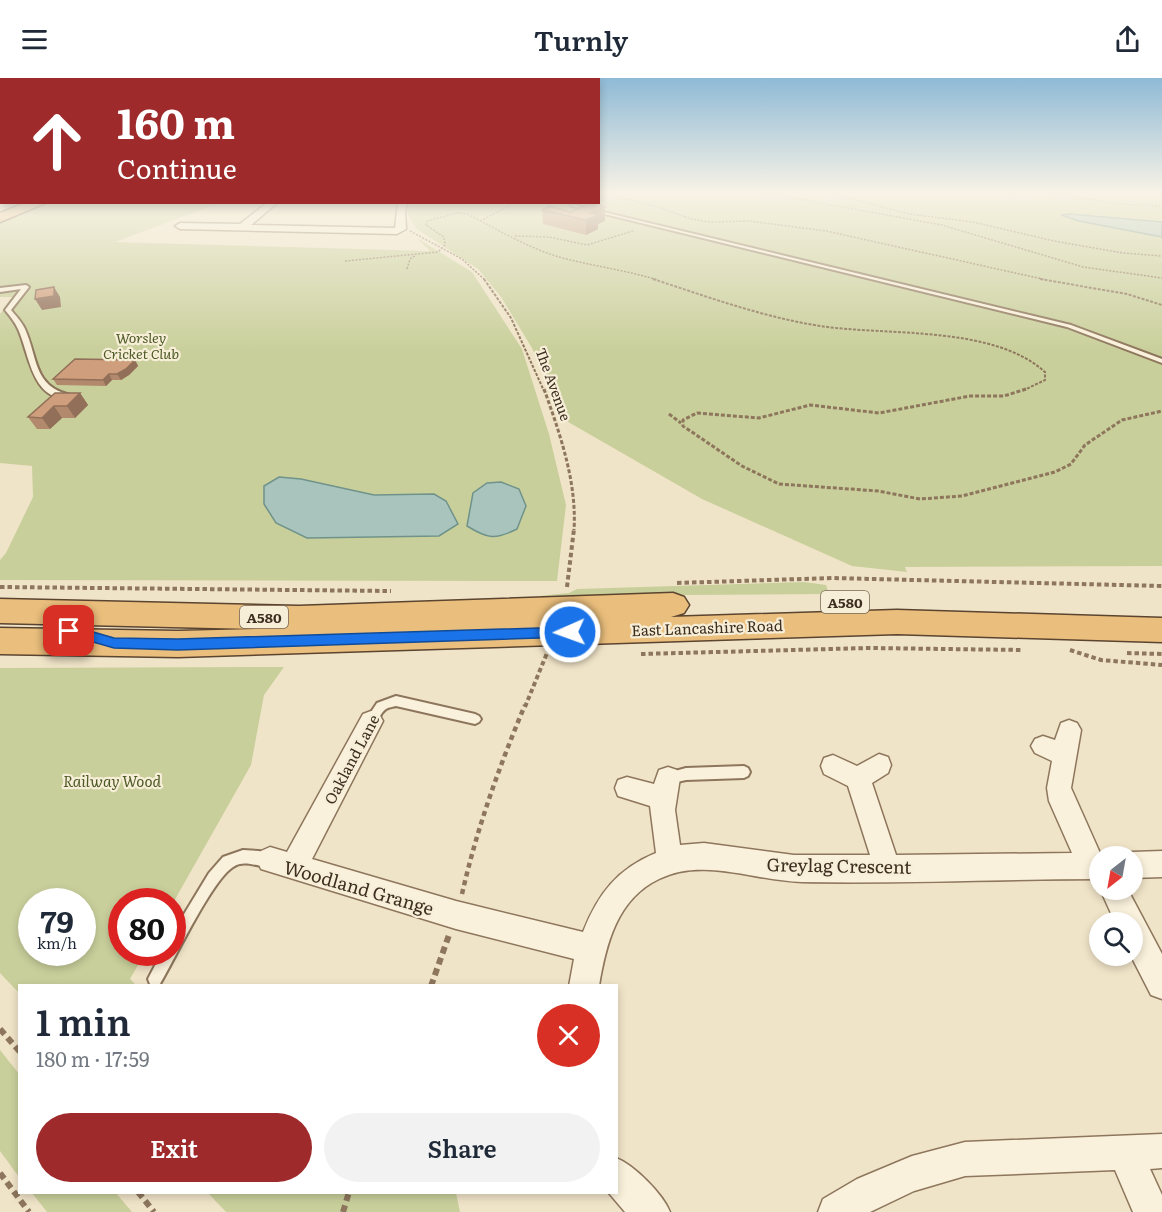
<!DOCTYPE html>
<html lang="en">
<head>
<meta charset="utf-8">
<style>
	body { margin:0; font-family:Literata,serif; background:#f2f2f3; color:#1f2937; height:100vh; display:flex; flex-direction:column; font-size:22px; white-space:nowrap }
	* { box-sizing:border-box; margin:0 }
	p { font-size:20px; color:#747a83 }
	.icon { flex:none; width:33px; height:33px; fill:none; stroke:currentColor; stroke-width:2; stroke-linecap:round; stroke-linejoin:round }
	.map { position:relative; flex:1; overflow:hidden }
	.details { position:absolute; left:18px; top:906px; width:600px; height:210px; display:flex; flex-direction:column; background:#fff; border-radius:0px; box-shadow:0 3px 9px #0003 }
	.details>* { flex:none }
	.guide { position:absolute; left:0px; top:0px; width:600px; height:126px; box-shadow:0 3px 9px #0003; background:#9e2a2b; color:#fff; overflow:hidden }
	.needle { width:39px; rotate:211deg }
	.tools { position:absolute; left:1089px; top:768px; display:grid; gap:12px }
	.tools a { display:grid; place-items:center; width:54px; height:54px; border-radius:50%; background:#fff; box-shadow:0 3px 9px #0003; font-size:30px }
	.speed { position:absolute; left:18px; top:810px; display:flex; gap:12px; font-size:30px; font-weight:700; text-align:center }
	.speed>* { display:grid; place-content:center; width:78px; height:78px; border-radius:50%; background:#fff; box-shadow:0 3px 9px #0003; line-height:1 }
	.speed small { font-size:15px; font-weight:400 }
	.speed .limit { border:9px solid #d22; background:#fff; color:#111 }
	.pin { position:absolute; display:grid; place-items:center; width:51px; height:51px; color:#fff; margin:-26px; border-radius:12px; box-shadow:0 3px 9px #0006 }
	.me { position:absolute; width:66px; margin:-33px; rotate:268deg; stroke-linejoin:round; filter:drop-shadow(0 0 4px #0008) }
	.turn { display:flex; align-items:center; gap:21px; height:126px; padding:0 18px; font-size:27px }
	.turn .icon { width:78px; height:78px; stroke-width:2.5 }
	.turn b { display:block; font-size:42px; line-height:51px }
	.round { display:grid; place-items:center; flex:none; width:63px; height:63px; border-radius:32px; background:#f2f2f3 }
	.overview { display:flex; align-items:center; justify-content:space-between; height:102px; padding:0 18px }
	h1 { font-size:36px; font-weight:600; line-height:45px }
	.button { display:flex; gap:12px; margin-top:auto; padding:12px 18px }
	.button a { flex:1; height:69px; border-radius:36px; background:#9e2a2b; color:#fff; font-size:24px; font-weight:600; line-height:69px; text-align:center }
	.button a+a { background:#f2f2f3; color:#1f2937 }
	header { display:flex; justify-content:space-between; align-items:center; height:78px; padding:0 18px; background:#fff; font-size:27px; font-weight:600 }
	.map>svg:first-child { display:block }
	.green { fill:#c9cf9b; fill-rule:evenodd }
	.water { fill:#a9c4bc; stroke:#6f938a; stroke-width:1.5 }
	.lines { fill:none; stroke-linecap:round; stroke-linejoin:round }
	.service-casing { stroke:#8d765c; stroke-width:4 }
	.minor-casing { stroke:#8d765c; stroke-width:3 }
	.trunk-casing { stroke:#5b4430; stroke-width:3 }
	.path-far5 { stroke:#8d765c; stroke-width:1.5; stroke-dasharray:2 1.5; stroke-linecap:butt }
	.path-far4 { stroke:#8d765c; stroke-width:2; stroke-dasharray:3 1.5; stroke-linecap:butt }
	.path-far3 { stroke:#8d765c; stroke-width:3; stroke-dasharray:4 2; stroke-linecap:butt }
	.path-far2 { stroke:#8d765c; stroke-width:4; stroke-dasharray:4.5 3; stroke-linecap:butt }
	.path-far1 { stroke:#8d765c; stroke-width:4.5; stroke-dasharray:5 4; stroke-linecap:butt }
	.path { stroke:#8d765c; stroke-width:6; stroke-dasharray:7 4.5; stroke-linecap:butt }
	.service { fill:#faf1dc; fill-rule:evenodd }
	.minor { fill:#faf1dc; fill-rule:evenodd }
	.trunk { fill:#eabe7c; fill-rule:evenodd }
	.wall { fill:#b2896c }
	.shaded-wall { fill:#916f58 }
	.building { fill:#cf9f7d; stroke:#916f58; stroke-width:1.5 }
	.route { fill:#1a73e8; stroke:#114b97; stroke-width:1.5 }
	.labels { text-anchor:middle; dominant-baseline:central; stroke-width:4.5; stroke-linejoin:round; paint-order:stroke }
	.far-park-label { font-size:14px; font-style:italic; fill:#4d5a26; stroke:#f7eed8 }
	.far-street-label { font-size:14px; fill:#3d2e20; stroke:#f7eed8 }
	.shield { fill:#f7eed8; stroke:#756857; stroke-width:1.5 }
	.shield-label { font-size:14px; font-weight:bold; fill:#3d2e20 }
	.street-label { font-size:15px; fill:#3d2e20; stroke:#f7eed8 }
	.park-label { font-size:15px; font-style:italic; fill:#4d5a26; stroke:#f7eed8 }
	.near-street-label { font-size:18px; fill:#3d2e20; stroke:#f7eed8 }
</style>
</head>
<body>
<header><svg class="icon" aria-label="menu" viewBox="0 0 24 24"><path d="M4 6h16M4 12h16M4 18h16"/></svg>Turnly<svg class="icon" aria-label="share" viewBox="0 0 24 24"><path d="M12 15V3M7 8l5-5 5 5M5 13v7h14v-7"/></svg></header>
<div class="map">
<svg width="1162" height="1134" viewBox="0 0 1162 1134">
	<rect width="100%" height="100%" fill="#f0e4c8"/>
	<g class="green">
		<polygon points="599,115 1162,115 1162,488 905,489 907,494 852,488 702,421 563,341 532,270 501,219 478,191 417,151 408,137 409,125 598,124"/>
		<path d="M222 124 115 164 430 173 417 160 472 194 522 271 549 356 566 427 557 503 0 502V482L6 475 33 419 32 388 0 385V236L12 219H0V144L50 125ZM279 399 301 401 374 417 434 416 277 445 264 426 265 408Z"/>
		<polygon points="804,504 826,507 828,513 825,516 539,518 569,515 577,511"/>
		<path d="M284 589 264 617 251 687 173 825 122 824V874L145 875 130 901 136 907 20 908 19 915 0 895V590ZM32 824H82V874H32Z"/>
		<polygon points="0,972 19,996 19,1099 0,1073"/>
		<polygon points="32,1115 116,1115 132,1134 47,1134"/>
		<polygon points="208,1115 456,1115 460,1134 226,1134"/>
	</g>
	<g class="water">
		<polygon points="1069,136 1162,144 1162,159 1079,143 1061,137"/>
		<polygon points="279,399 301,401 374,417 434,416 446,423 458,446 439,458 307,460 276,445 264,426 264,408"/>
		<path d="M501 404 519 411 526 428 517 451C495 462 488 461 467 448L473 415 487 405Z"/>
	</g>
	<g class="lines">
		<g class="service-casing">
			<g id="service">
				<polygon points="570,126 1071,247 1162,281 1162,285 1067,249 572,128"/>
				<path d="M26 207 29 209 11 232C16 238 22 244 25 251 38 280 33 308 70 317V321C31 322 30 277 18 251 15 244 10 238 5 232L21 211 0 214V210Z"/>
				<path d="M396 618 475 636 479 638 481 641 479 644 475 646 396 628C393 629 389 629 386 631 377 637 380 649 367 646L365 643 377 625Z"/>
				<polygon points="744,688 748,690 750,694 748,698 744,700 686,702 668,706 664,704 662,700 664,696 686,690"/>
				<path d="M243 772 259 773 274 777 276 782 274 787C261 792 246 780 233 789 212 802 175 881 160 906H150L148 901 162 874H172V856L209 795 223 779Z"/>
			</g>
		</g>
		<g class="minor-casing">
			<g id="minor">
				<polygon points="268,124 278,124 251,147 395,150 398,124 407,124 405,134 406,151 397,156 180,151 175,148 180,145 240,146"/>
				<path d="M371 633 379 636 383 643 312 781 456 823 583 854C598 816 617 791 656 775L650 728 618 718 615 710 618 702 627 699 654 706 659 692 668 689 677 692 680 700 675 732 680 767 704 765 794 777H870L848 708 824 696 821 688 824 680 833 677 857 688 879 676 888 679 891 687 888 695 872 705 896 777 1072 775 1049 723 1047 710 1052 683 1035 675 1031 668 1035 661 1043 658 1055 662 1061 645 1069 642 1077 645 1081 652 1071 710 1100 775 1110 778H1100V801C1000 801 901 806 802 804 755 803 703 779 659 801 617 821 606 866 599 908H569L574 881 456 851 261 791 257 782 261 773 270 769 287 774 363 636Z"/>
				<polygon points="1162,773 1162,799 1132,800 1132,778 1122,778 1132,774"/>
				<polygon points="1100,811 1128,812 1162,876 1162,921 1151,917 1131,878 1132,844 1115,844"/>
				<polygon points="1162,1056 1162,1090 1150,1091 1162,1117 1162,1134 1133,1134 1115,1092 965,1098 914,1113 870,1134 818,1134 823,1121 857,1101 912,1078 965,1064"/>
				<path d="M616 1080C634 1087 663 1116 670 1134H625L608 1114H616Z"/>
			</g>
		</g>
		<g class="trunk-casing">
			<g id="trunk">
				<polygon points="27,124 48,124 0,144 0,135"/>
				<polygon points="673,515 684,519 689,527 684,535 671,539 897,532 1162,540 1162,564 897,556 178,579 0,576 0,550 178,553 256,551 0,545 0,521 299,528"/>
			</g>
		</g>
		<g class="path-far5">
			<polyline points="600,115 658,129 691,141 710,144 749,143 826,153 1047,202"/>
			<polyline points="765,115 942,147 1083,189 1162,200"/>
			<polyline points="829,115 909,136 973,144 1054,163 1123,175 1162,178"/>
			<polyline points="1005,115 1039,115"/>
			<polyline points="1051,115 1118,126 1162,128"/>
			<polyline points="480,143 511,127"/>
			<polyline points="410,153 462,181 485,202"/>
			<polyline points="515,158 549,159 587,167 633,153"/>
			<path d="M345 183 438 174 445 167 444 159 426 147 427 143 457 135 467 136C497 151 526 169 559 179 592 188 625 192 658 202"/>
			<polyline points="407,191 410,181 415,178"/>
		</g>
		<g class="path-far4">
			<polyline points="484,201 511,240 544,313"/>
			<path d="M653 201C708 219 763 239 820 248 887 258 993 247 1045 294V302L1022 313"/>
			<polyline points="1040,201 1127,216 1162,227"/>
		</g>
		<g class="path-far3">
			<path d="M544 311C560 356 577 404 574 452"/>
			<polyline points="1026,311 1004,318 970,318 879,335 810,327 759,340 697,335 683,342 683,348 742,388 779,406 878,413 920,421 962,418 1055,394 1071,386 1085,367 1122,342 1162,333"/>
			<polyline points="669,336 681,345"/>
		</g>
		<g class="path-far2">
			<polyline points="677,505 832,500 1162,508"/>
			<polyline points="0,509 391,513"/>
			<polyline points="567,509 574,451"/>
			<polyline points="1070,572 1101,582 1162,587"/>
			<polyline points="1127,575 1162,576"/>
			<polyline points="641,576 869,570 1023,572"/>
			<polyline points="525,629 547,575"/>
		</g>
		<path class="path-far1" d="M462 816C477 750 499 689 525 627"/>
		<g class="path">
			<polyline points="431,908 449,857"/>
			<polyline points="0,951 20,974"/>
			<polyline points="0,1095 29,1134"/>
			<polyline points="138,1114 154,1134"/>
			<polyline points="343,1134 349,1114"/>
		</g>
		<use href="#service" class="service"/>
		<use href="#minor" class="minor"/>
		<use href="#trunk" class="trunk"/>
	</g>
	<g class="wall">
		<polygon points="542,132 605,143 598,146 598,151 586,157 543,146"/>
		<polygon points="135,282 138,288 129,297 121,302 112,302 106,308 57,307 53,301"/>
		<polygon points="80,315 88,327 75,340 62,340 50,351 37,351 28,339"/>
	</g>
	<g class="shaded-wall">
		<polygon points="605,129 605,143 598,146 598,151 586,157 586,142 591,135"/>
		<polygon points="54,209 60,219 61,229 42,232 35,221"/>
		<polygon points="135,282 138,288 129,297 121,302 117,296"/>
		<polygon points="109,296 112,302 106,308 103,302"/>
		<polygon points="80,315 88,327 75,340 67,328"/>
		<polygon points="54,328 62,340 50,351 42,340"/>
	</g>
	<g class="building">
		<polygon points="591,125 605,129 591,135 598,137 586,142 542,132 550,128 570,134"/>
		<polygon points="54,209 54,218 35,221 36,212"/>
		<polygon points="75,281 135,282 126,291 117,296 109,296 103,302 53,301"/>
		<polygon points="55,315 80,315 67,328 54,328 42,340 28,339"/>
	</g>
	<linearGradient id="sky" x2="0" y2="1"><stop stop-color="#8fbad6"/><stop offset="0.42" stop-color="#f8f3e6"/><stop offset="1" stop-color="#f8f3e6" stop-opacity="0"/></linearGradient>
	<rect width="1162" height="273" fill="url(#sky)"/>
	<polygon class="route" points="69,547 114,560 178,561 570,549 577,554 570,559 178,572 114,570 65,556 65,549"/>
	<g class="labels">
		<g class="far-park-label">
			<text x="141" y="259">Worsley<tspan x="141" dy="16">Cricket Club</tspan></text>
		</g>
		<g class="far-street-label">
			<text transform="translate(554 306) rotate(70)">The Avenue</text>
		</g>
		<g class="shield">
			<rect x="821" y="513" width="48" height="22" rx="4.5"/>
			<rect x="240" y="528" width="48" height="22" rx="4.5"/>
		</g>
		<g class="shield-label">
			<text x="845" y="524">A580</text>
			<text x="264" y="539">A580</text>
		</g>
		<g class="street-label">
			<text transform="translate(707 549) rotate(-2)">East Lancashire Road</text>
			<text transform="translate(351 681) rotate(-62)">Oakland Lane</text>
		</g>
		<g class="park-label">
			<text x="112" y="702">Railway Wood</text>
		</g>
		<g class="near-street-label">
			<text transform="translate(839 787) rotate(1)">Greylag Crescent</text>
			<text transform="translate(359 809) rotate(16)">Woodland Grange</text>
		</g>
	</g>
</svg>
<div class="tools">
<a><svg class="needle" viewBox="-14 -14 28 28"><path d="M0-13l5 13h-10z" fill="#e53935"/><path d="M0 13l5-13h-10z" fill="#747a83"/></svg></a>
<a><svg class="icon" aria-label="search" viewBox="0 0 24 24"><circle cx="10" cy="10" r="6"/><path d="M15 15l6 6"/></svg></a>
</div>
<div class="speed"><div>79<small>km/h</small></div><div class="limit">80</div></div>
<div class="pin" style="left:69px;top:553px;background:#d93025"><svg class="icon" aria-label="arrive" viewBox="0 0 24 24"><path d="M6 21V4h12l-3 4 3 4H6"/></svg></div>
<svg class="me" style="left:570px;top:554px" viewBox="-20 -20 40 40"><circle r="17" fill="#1a73e8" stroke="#fff" stroke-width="3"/><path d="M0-11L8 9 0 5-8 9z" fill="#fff"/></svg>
<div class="guide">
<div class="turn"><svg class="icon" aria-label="ahead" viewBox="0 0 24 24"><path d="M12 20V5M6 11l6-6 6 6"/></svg><div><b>160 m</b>Continue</div></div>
</div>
<section class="details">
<div class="overview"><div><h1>1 min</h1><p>180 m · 17:59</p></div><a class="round" style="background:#d93025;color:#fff"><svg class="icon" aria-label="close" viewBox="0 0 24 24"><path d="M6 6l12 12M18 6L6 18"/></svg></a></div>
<div class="button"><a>Exit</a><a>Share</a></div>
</section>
</div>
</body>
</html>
